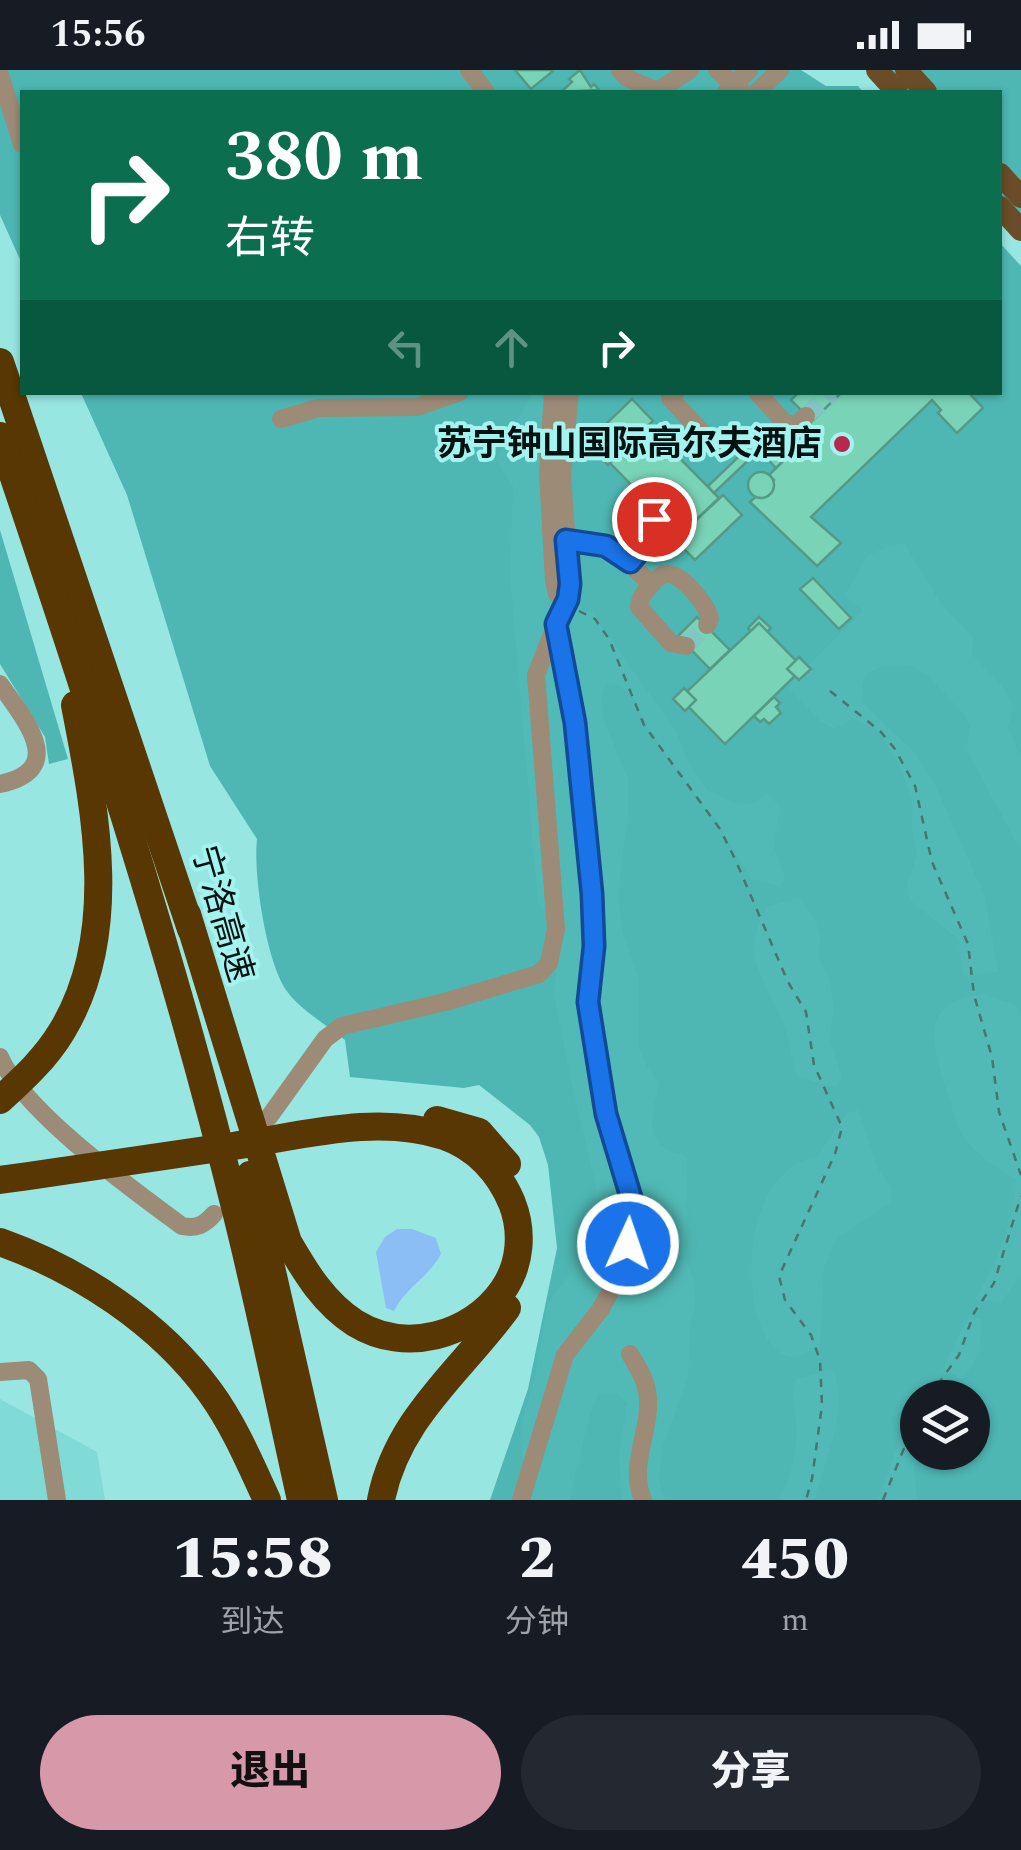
<!DOCTYPE html>
<html lang="zh">
<head>
<meta charset="utf-8">
<style>
	body { margin:0; font-family:Spectral,"Noto Sans SC",serif; background:#242831; color:#f1f3f6; height:100vh; display:flex; flex-direction:column; font-size:38px; white-space:nowrap }
	* { box-sizing:border-box; margin:0 }
	p { font-size:32px; color:#9ea1a6 }
	.icon { flex:none; width:55px; height:55px; fill:none; stroke:currentColor; stroke-width:2; stroke-linecap:round; stroke-linejoin:round }
	.map { position:relative; height:1430px; overflow:hidden }
	.side { display:flex; flex-direction:column; background:#171b24; flex:1 }
	.side>* { flex:none }
	.hud { position:absolute; left:20px; top:20px; width:982px; height:305px; border-radius:0px; box-shadow:0 2px 8px #0004; background:#0b6e4f; color:#fff; overflow:hidden }
	.buttons { position:absolute; left:900px; top:1310px; display:grid; gap:20px }
	.buttons a { display:grid; place-items:center; width:90px; height:90px; border-radius:50%; background:#171b24; box-shadow:0 2px 8px #0004; font-size:50px }
	.pin { position:absolute; display:grid; place-items:center; width:85px; height:85px; color:#fff; margin:-42px; border:5px solid #fff; border-radius:50%; box-shadow:0 2px 10px #0007 }
	.me { position:absolute; width:110px; margin:-55px; rotate:3deg; stroke-linejoin:round; filter:drop-shadow(0 0 8px #0008) }
	.turn { display:flex; align-items:center; gap:35px; height:210px; padding:0 40px; font-size:45px }
	.turn .icon { width:130px; height:130px; stroke-width:2.5 }
	.turn b { display:block; font-size:70px; line-height:85px }
	.lanes { display:flex; align-items:center; height:95px; padding:0 40px; background:#0003; justify-content:center; gap:50px; direction:ltr }
	.lanes .off { opacity:.35 }
	.eta { display:flex; justify-content:space-evenly; align-items:center; height:170px; text-align:center }
	.eta b { font-size:60px; font-weight:800; line-height:70px }
	.primary-button { display:flex; gap:20px; margin-top:auto; padding:20px 40px }
	.primary-button a { flex:1; height:115px; border-radius:60px; background:#d798aa; color:#111; font-size:40px; font-weight:800; line-height:115px; text-align:center }
	.primary-button a+a { background:#242831; color:#f1f3f6 }
	.status { display:flex; justify-content:space-between; align-items:center; height:70px; padding:0 50px; background:#171b24; direction:ltr }
	.status svg { height:28px; fill:currentColor }
	.map>svg:first-child { display:block }
	.built { fill:#80dbd6 }
	.green { fill:#4eb7b3; fill-rule:evenodd }
	.forest { fill:#51bab6 }
	.water { fill:#8cbef6 }
	.building { fill:#79d3b7; stroke:#559a85; stroke-width:2.5 }
	.lines { fill:none; stroke-linecap:round; stroke-linejoin:round }
	.minor-tunnel { stroke:#80c6c3; stroke-width:18; stroke-dasharray:18 9; stroke-linecap:butt }
	.path { stroke:#467572; stroke-width:2.5; stroke-dasharray:8 8; stroke-linecap:butt }
	.minor { stroke:#9b8b77; stroke-width:18 }
	.major { stroke:#6a4d28; stroke-width:22 }
	.highway { stroke:#583702; stroke-width:28 }
	.route-casing { stroke:#114b97; stroke-width:25 }
	.route { stroke:#1a73e8; stroke-width:18 }
	.poi-dot { fill:#b8284d; stroke:#a4f3ef; stroke-width:4 }
	.labels { text-anchor:middle; dominant-baseline:central; stroke-width:8; stroke-linejoin:round; paint-order:stroke }
	.poi-label { font-size:35px; font-weight:bold; fill:#001211; stroke:#a4f3ef; text-anchor:end }
	.street-label { font-size:35px; fill:#001211; stroke:#a4f3ef }
</style>
</head>
<body>
<div class="status"><b>15:56</b><svg viewBox="0 0 49 12"><path d="M0 12V9h3v3zM5 12V6h3v6zM10 12V3h3v9zM15 12V0h3v12zM26 1h20v11H26zM47 4h2v5h-2z"/></svg></div>
<div class="map">
<svg width="1021" height="1430" viewBox="0 0 1021 1430">
	<rect width="100%" height="100%" fill="#97e6e2"/>
	<polygon class="built" points="0,1329 97,1382 105,1430 0,1430"/>
	<g class="green">
		<polygon points="0,0 801,0 826,16 858,16 863,22 22,22 22,194 0,145"/>
		<polygon points="889,0 1021,0 1021,160 1000,135 1000,22 908,22"/>
		<path d="M1000 173 1021 196V1430H490L528 1319 557 1178 548 1095 539 1067 530 1055 479 1015 464 1018 350 1007 345 970C327 955 299 939 286 920 266 890 253 804 257 769L210 696 127 425 81 323 1000 322ZM918 1328H972V1382H918Z"/>
		<polygon points="0,460 68,689 49,694 45,667 0,594"/>
	</g>
	<g class="forest">
		<path d="M533 323 546 328 562 536 592 542 676 661 688 691 707 720 737 734 754 733 767 724 780 736 774 777 785 809 780 816 750 809 722 760 659 676 634 630 622 616 608 613 601 622 604 651 628 709V743L618 822 622 860 638 907V975L647 997 659 1012C656 1034 642 1064 666 1079 674 1084 680 1082 687 1088L686 1190 694 1213 695 1236 690 1255 688 1307 662 1379 659 1410 665 1430H622L619 1385 627 1333 617 1324H599L590 1345 569 1430H526L520 1359 534 1309 548 1233 592 1176 596 1117 571 1011 554 925 561 852 538 833 510 505 513 416 495 389Z"/>
		<path d="M904 473 941 534 973 567 972 584C992 609 1021 621 1008 657L1021 687V781L967 680 970 657 966 646 926 604 912 595 881 597 865 604 862 617 864 634 915 683 934 713 984 824 998 901 964 906 958 869 911 831 907 814 917 785 912 757 913 733 901 699 877 659 852 649 834 659 819 650 787 617 863 541 844 525C870 490 854 485 904 473Z"/>
		<path d="M800 828 815 850 820 866 819 886 830 911 834 942 829 966 842 1008 836 1017C823 1016 813 1009 799 1009 790 992 791 972 784 955 766 909 736 885 769 836Z"/>
		<path d="M984 924 1017 936 1021 946V1206L1000 1234 975 1229C997 1193 1014 1152 1016 1109 996 1099 977 1085 963 1066 955 1054 952 1036 947 1022 933 976 916 931 984 924Z"/>
		<path d="M858 1040 877 1097 892 1119 891 1132 837 1168 824 1198 820 1274C742 1343 717 1103 817 1087L847 1043Z"/>
		<path d="M969 1246 981 1249C981 1275 980 1291 961 1309L942 1299Z"/>
		<path d="M833 1299C849 1340 825 1389 815 1430H779C800 1388 799 1362 792 1317L797 1309Z"/>
		<polygon points="917,1332 918,1382 921,1383 914,1399 917,1430 878,1430 904,1358"/>
	</g>
	<path class="water" d="M397 1159H412L436 1168 441 1184C429 1207 405 1218 394 1241L386 1238 376 1182 385 1167Z"/>
	<g class="building">
		<polygon points="515,0 552,0 553,1 531,19"/>
		<polygon points="580,0 591,17 594,14 599,20 561,22 572,12 569,9"/>
		<polygon points="799,322 838,322 840,325 812,351 791,330"/>
		<polygon points="842,322 968,322 983,338 957,363 938,343 941,340 932,330 811,447 841,473 817,496 750,432 774,410 769,405 806,368 801,362"/>
		<polygon points="632,329 653,351 608,395 586,373"/>
		<polygon points="648,356 719,428 680,465 610,393"/>
		<polygon points="759,367 783,391 776,398 759,380 714,423 708,416"/>
		<circle cx="761" cy="415" r="13"/>
		<polygon points="723,425 742,445 695,490 675,470"/>
		<polygon points="813,508 851,548 839,559 800,519"/>
		<polygon points="697,547 730,580 710,599 678,566"/>
		<polygon points="759,547 771,558 759,570 748,558"/>
		<polygon points="759,553 803,598 725,674 680,628"/>
		<polygon points="799,587 811,599 799,610 787,599"/>
		<polygon points="684,618 696,630 685,641 673,629"/>
		<polygon points="774,627 780,633 776,637 781,643 769,654 764,649 760,652 754,646"/>
	</g>
	<g class="lines">
		<g class="minor-tunnel">
			<polyline points="806,346 832,322"/>
			<polyline points="686,576 707,555"/>
		</g>
		<g class="path">
			<polyline points="579,541 595,549 609,569 644,655 720,759 735,789 788,912 806,942 814,995 842,1057 835,1084 779,1206 785,1230 811,1265 820,1290 822,1335 812,1409 806,1430"/>
			<polyline points="830,621 880,661 895,679 915,716 932,792 968,874 974,925 992,987 999,1042 1021,1105"/>
			<polyline points="928,1328 959,1285 974,1243 994,1213 1021,1126"/>
			<polyline points="883,1430 918,1344"/>
		</g>
		<g class="minor">
			<polyline points="469,0 486,22"/>
			<polyline points="620,0 627,8 657,21 690,0"/>
			<polyline points="717,0 743,22"/>
			<polyline points="0,5 22,74"/>
			<polyline points="726,22 749,0"/>
			<polyline points="757,22 780,0"/>
			<polyline points="553,322 548,403 554,510 557,524 568,529"/>
			<polyline points="676,322 670,328 715,376"/>
			<polyline points="757,322 786,354 797,354 806,346"/>
			<polyline points="281,349 318,338 417,337 460,322"/>
			<path d="M566 470C605 471 626 487 651 515"/>
			<polyline points="630,492 645,474 654,449"/>
			<path d="M686 576 671 573 639 537C640 527 644 523 651 515 654 511 659 506 664 504 680 500 708 535 710 549L707 555"/>
			<path d="M0 614C24 649 69 699 0 714"/>
			<path d="M0 987C24 1042 132 1119 182 1156 197 1159 204 1155 214 1144"/>
			<polyline points="269,1047 325,969 342,956 445,932 539,904 549,893 556,859 536,605 556,554"/>
			<path d="M630 1284C637 1296 644 1306 647 1320 654 1358 627 1393 643 1430"/>
			<polyline points="0,1302 29,1300 38,1309 57,1430"/>
			<polyline points="521,1430 565,1285 600,1240 617,1210 628,1174 633,1133 606,1044 588,931 594,876 592,824 575,653 556,553 568,529 570,514 562,406 570,322"/>
		</g>
		<g class="major">
			<polyline points="877,0 897,22"/>
			<polyline points="906,0 926,22"/>
			<polyline points="1000,104 1021,127"/>
			<polyline points="1000,137 1021,160"/>
		</g>
		<g class="highway">
			<polyline points="0,292 191,859"/>
			<path d="M0 366C87 624 173 884 238 1149 261 1242 280 1336 301 1430"/>
			<path d="M0 1030C23 1009 46 988 62 961 121 864 95 739 75 635"/>
			<polyline points="437,1050 479,1062 507,1094"/>
			<polyline points="250,1105 324,1430"/>
			<path d="M0 1110C78 1099 156 1087 233 1076 302 1066 376 1044 444 1066 476 1077 499 1102 512 1133 523 1161 521 1194 503 1220 471 1266 405 1284 355 1253 324 1233 306 1203 288 1172L187 844"/>
			<path d="M0 1172C79 1200 160 1253 210 1322 234 1355 250 1393 267 1430"/>
			<path d="M381 1430C397 1348 461 1301 507 1238"/>
		</g>
	</g>
	<g class="lines">
		<g class="route-casing">
			<polyline id="route" points="628,1174 633,1134 606,1044 588,932 594,876 592,824 575,653 556,554 568,529 570,514 566,470 606,476 630,492 645,474 654,449"/>
		</g>
		<use href="#route" class="route"/>
	</g>
	<circle class="poi-dot" cx="842" cy="374" r="10"/>
	<g class="labels">
		<g class="poi-label">
			<text x="822" y="374">苏宁钟山国际高尔夫酒店</text>
		</g>
		<g class="street-label">
			<text transform="translate(222 844) rotate(74)">宁洛高速</text>
		</g>
	</g>
</svg>
<div class="buttons">
<a><svg class="icon" aria-label="layers" viewBox="0 0 24 24"><path d="M12 4l9 5-9 5-9-5zM3 14l9 5 9-5"/></svg></a>
</div>
<div class="pin" style="left:654px;top:449px;background:#d93025"><svg class="icon" aria-label="arrive" viewBox="0 0 24 24"><path d="M6 21V4h12l-3 4 3 4H6"/></svg></div>
<svg class="me" style="left:628px;top:1174px" viewBox="-20 -20 40 40"><circle r="17" fill="#1a73e8" stroke="#fff" stroke-width="3"/><path d="M0-11L8 9 0 5-8 9z" fill="#fff"/></svg>
<div class="hud">
<div class="turn"><svg class="icon" aria-label="right" viewBox="0 0 24 24"><path d="M7 20v-9h11M14 6l5 5-5 5"/></svg><div><b>380 m</b>右转</div></div>
<div class="lanes"><svg class="icon off" aria-label="left" viewBox="0 0 24 24"><path d="M17 20v-9H6M10 6l-5 5 5 5"/></svg><svg class="icon off" aria-label="ahead" viewBox="0 0 24 24"><path d="M12 20V5M6 11l6-6 6 6"/></svg><svg class="icon" aria-label="right" viewBox="0 0 24 24"><path d="M7 20v-9h11M14 6l5 5-5 5"/></svg></div>
</div>
</div>
<section class="side">
<div class="eta">
<div><b>15:58</b><p>到达</p></div>
<div><b>2</b><p>分钟</p></div>
<div><b>450</b><p>m</p></div>
</div>
<div class="primary-button"><a>退出</a><a>分享</a></div>
</section>
</body>
</html>
